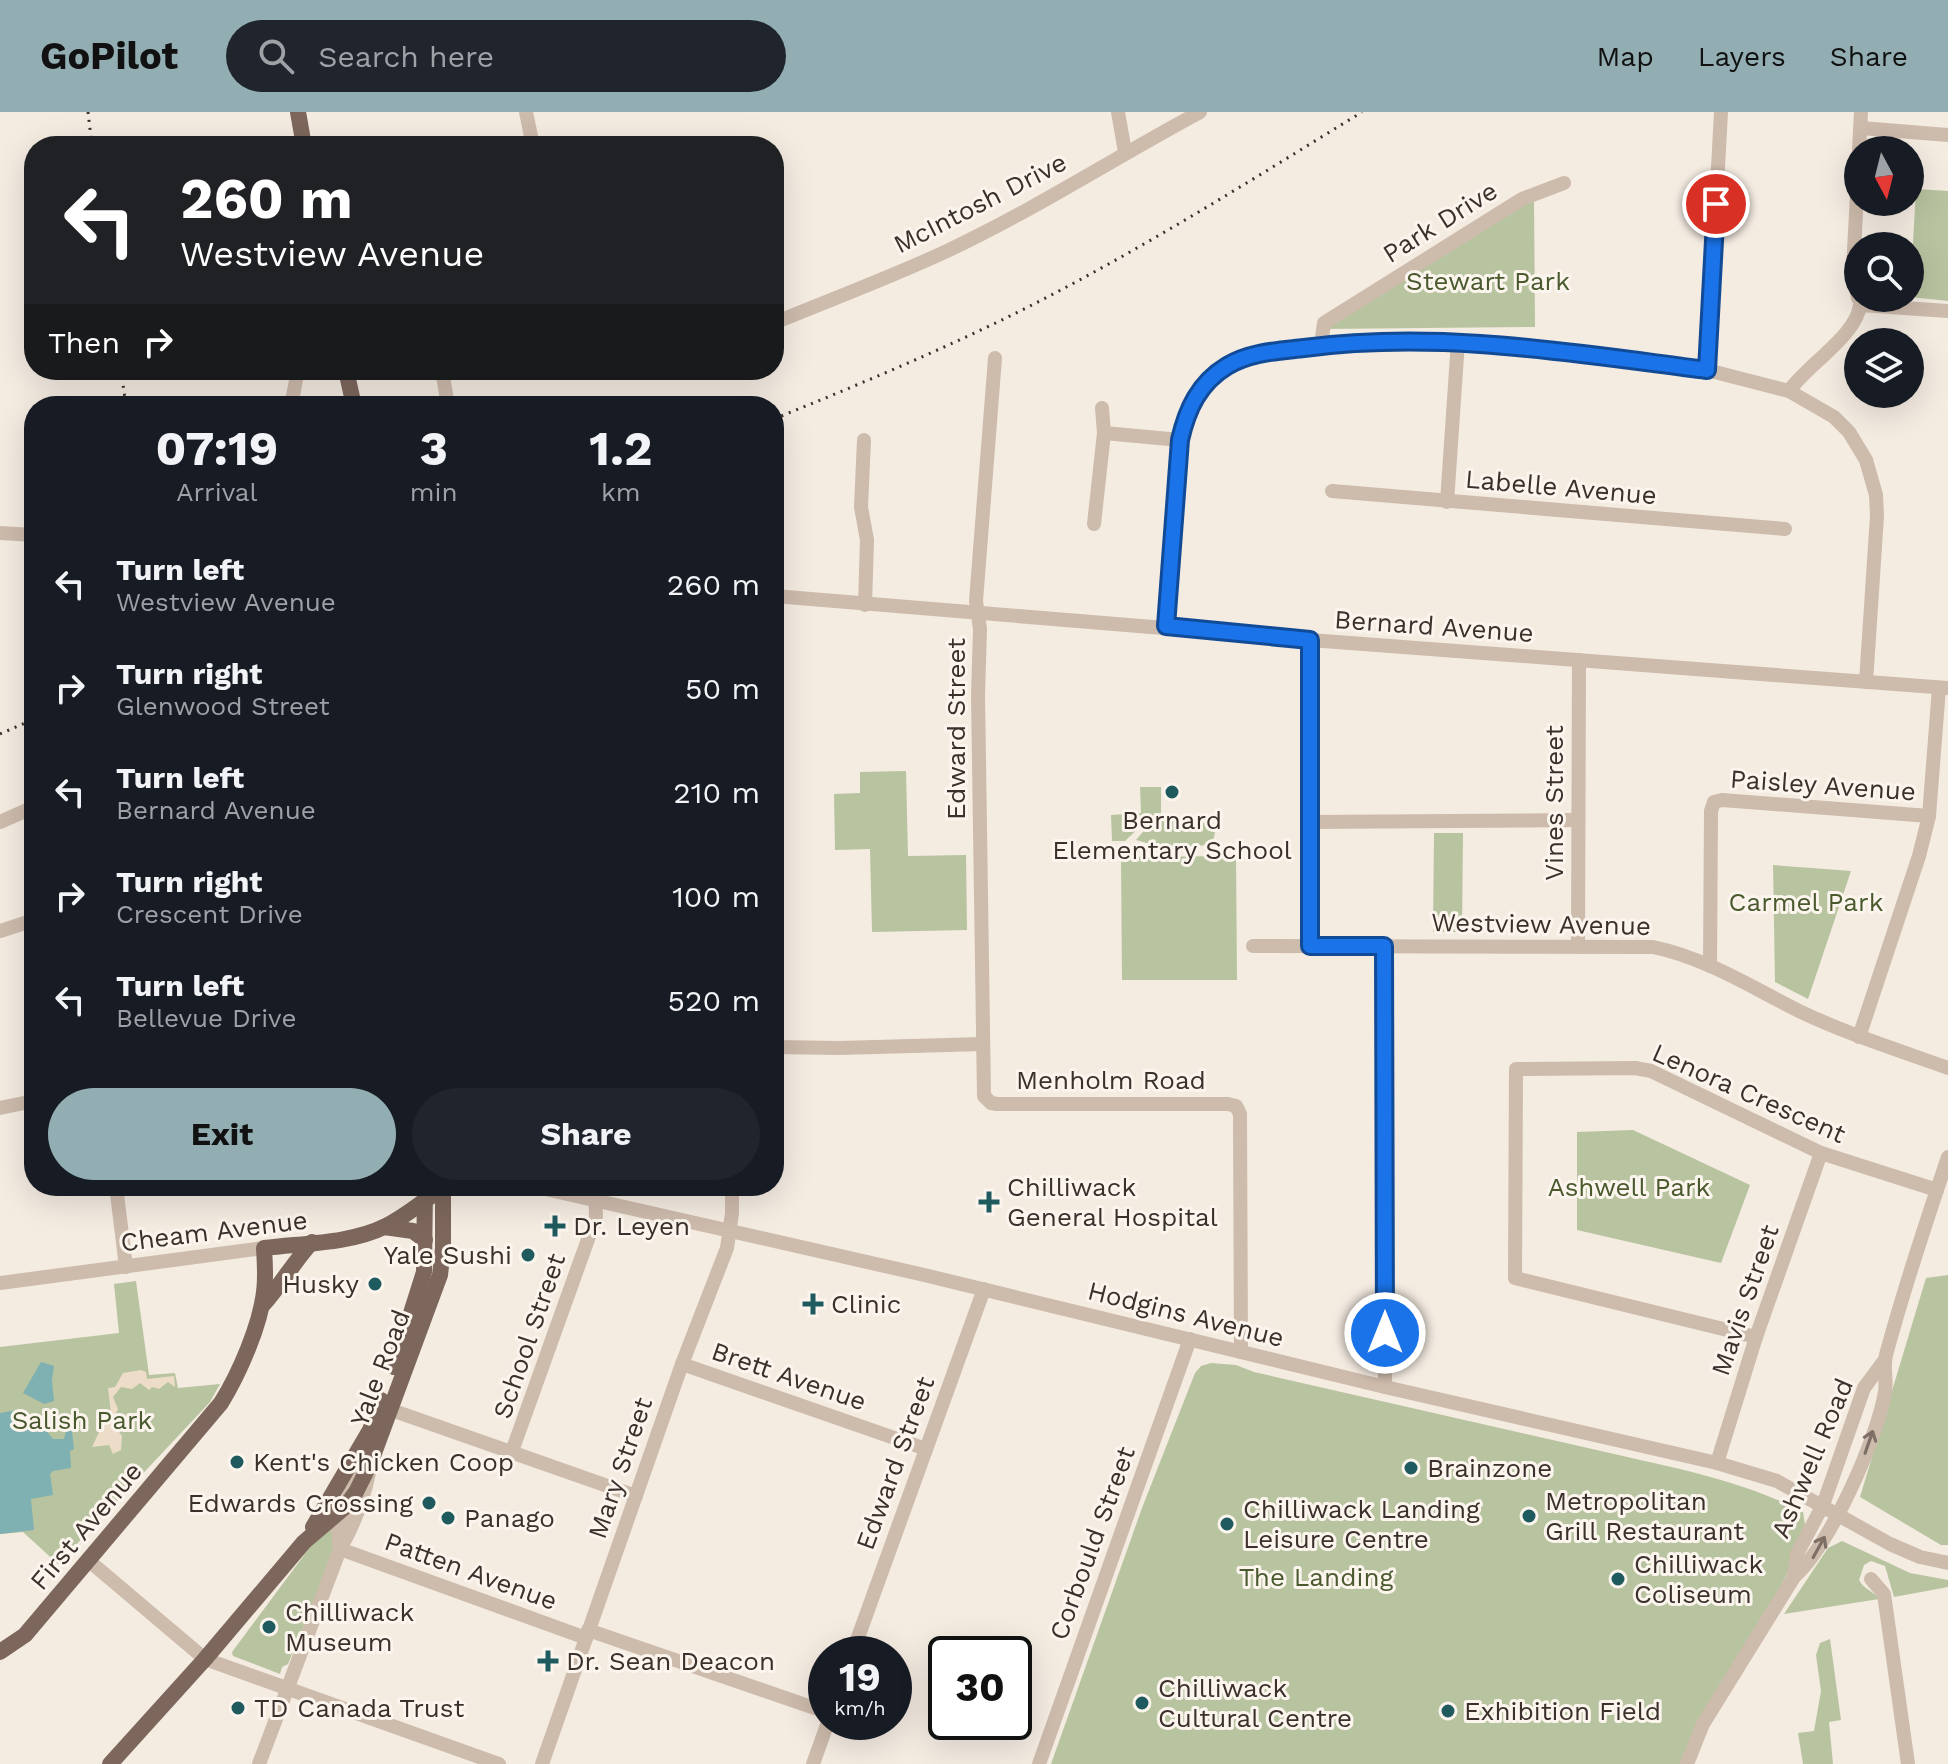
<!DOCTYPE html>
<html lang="en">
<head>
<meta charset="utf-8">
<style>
	body { margin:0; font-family:"Work Sans",sans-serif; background:#20242c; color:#f1f3f6; height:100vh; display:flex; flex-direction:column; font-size:30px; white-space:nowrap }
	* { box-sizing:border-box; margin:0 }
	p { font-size:26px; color:#9ea1a6 }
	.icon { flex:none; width:44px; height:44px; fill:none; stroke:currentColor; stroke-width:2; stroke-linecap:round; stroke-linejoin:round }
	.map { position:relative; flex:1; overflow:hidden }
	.sheet { position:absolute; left:24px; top:284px; width:760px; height:800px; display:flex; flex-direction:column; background:#171b24; border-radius:32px; box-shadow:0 8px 32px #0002 }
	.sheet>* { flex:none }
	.banner { position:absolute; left:24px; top:24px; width:760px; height:244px; border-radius:32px; box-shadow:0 8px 32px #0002; background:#202124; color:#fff; overflow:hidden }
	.needle { width:52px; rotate:173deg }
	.tools { position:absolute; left:1844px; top:24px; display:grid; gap:16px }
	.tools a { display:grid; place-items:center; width:80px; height:80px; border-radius:50%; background:#171b24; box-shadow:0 8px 32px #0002; font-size:40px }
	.speed { position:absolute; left:808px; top:1524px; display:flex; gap:16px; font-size:40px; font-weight:700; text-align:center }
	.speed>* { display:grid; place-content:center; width:104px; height:104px; border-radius:50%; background:#171b24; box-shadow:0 8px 32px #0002; line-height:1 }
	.speed small { font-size:20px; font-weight:400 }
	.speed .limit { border:4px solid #111; border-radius:12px; background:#fff; color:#111 }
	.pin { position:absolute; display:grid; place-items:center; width:68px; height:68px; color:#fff; margin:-34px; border:4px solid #fff; border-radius:50%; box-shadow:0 2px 8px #0007 }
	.me { position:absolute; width:88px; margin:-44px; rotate:0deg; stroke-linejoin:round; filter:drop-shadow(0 0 6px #0008) }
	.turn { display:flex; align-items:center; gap:28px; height:168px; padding:0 24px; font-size:36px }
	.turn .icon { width:104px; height:104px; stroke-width:2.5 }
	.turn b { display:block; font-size:56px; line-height:68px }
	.then { display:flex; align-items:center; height:76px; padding:0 24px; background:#0003; gap:16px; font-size:30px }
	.eta { display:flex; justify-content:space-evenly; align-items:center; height:136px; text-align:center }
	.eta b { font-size:48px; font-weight:700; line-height:56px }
	.action { display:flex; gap:16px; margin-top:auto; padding:16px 24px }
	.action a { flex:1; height:92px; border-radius:48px; background:#92aeb2; color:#111; font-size:32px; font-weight:700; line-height:92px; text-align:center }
	.action a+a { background:#20242c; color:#f1f3f6 }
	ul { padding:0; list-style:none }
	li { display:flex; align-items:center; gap:24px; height:104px; padding:0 24px }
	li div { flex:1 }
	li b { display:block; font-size:30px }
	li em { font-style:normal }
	header { display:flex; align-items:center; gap:48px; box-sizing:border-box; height:112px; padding:0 40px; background:#92aeb2; color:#111 }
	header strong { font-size:38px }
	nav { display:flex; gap:44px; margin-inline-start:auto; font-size:28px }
	.search { width:560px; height:72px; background:#20242c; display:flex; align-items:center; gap:20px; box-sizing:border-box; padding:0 28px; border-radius:44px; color:#9ea1a6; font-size:30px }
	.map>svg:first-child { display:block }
	.green { fill:#b8c4a0 }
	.plaza { fill:#ecdcc8 }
	.water { fill:#7fb0b2 }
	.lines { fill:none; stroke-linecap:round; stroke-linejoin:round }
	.minor { stroke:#cdbbac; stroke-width:14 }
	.major { stroke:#7d675c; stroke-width:16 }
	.rail { stroke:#3b302b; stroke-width:3; stroke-dasharray:2 6; stroke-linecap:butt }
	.oneway { stroke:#7d6f65 }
	.route-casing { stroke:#114b97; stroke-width:20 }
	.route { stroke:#1a73e8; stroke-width:14 }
	.poi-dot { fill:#1f5a5e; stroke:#fbf5ee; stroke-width:3 }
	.labels { text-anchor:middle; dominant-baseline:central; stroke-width:6; stroke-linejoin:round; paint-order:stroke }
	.street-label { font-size:26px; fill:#3b302b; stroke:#fbf5ee }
	.park-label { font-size:26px; fill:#4a5a2e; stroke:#fbf5ee }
	.poi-label { font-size:26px; fill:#3b302b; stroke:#fbf5ee; text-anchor:start }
</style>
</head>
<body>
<header>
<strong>GoPilot</strong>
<div class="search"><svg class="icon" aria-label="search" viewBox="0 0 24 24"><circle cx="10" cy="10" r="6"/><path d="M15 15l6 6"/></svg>Search here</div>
<nav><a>Map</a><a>Layers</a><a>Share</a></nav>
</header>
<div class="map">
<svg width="1948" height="1652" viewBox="0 0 1948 1652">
	<rect width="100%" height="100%" fill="#f4ebe1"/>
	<g class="green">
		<polygon points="1916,77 1948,79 1948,189 1910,185"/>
		<polygon points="1534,86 1535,215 1322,217"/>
		<polygon points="906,659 908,744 966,743 967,818 872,820 870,737 835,738 834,682 860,681 860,660"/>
		<polygon points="1140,675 1161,675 1161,704 1150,705 1125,729 1112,729 1111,703 1141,701"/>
		<polygon points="1153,708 1211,711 1215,720 1212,733 1161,735 1136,728"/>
		<polygon points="1434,721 1463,721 1462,820 1433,820"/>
		<polygon points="1236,744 1237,868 1122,868 1121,745"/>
		<polygon points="1773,753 1851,759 1808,887 1775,870"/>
		<polygon points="1633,1018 1750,1073 1721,1151 1577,1118 1577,1020"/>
		<polygon points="1948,1163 1948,1433 1941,1433 1860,1385 1926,1166"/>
		<polygon points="136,1169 149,1263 175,1261 178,1276 220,1272 210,1290 58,1452 23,1420 0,1422 0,1235 119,1221 114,1172"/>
		<path d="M1211 1251 1236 1253 1254 1260 1680 1357C1723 1368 1763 1379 1803 1400L1806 1420 1791 1455 1683 1652H1051L1142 1396 1195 1261 1201 1254Z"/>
		<polygon points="336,1412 337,1433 288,1552 282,1555 280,1562 233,1544 232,1540 316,1427"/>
		<path d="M1842 1429 1910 1461 1948 1468V1475L1894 1485 1885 1454 1871 1449 1864 1453 1859 1468C1864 1478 1873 1478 1879 1487L1784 1502 1828 1436Z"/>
		<polygon points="1830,1527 1841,1608 1829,1610 1833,1652 1803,1652 1798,1621 1814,1619 1821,1579 1816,1543 1820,1531"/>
	</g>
	<polygon class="plaza" points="141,1258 146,1260 147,1267 174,1264 175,1275 168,1270 159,1277 152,1275 149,1278 140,1271 132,1277 121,1275 113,1285 118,1297 112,1310 122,1324 121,1338 113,1342 109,1333 92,1335 100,1318 99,1309 102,1304 111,1302 108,1276 115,1275 123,1261"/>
	<g class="water">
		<polygon points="41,1250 54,1254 52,1268 54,1289 44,1292 23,1281"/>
		<polygon points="18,1298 37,1308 37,1315 44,1316 53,1327 64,1327 66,1319 72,1319 74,1337 70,1339 71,1356 53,1359 50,1362 53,1383 31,1387 34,1418 0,1422 0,1301"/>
	</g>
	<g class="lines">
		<g class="minor">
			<polyline points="526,0 533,34"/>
			<polyline points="1118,0 1125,40"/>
			<polyline points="1861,16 1948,23"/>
			<polyline points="1859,38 1861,0"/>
			<polyline points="1858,64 1853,157 1858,186"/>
			<path d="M774 211C832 187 892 165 949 138 1036 97 1116 45 1200 0"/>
			<polyline points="1321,233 1324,211 1522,87 1564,71"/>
			<polyline points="995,246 976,489 980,517 978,583 984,984 991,991 997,992 1228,992 1236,994 1240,1002 1241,1240"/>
			<polyline points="442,258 448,294"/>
			<polyline points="1707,258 1721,0"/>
			<path d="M1789 279C1807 253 1857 223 1860 193L1948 199"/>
			<polyline points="291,294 298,258"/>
			<polyline points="1104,321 1180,328"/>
			<polyline points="864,328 861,395 867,428 865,493"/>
			<polyline points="1332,379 1785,417"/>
			<polyline points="1447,390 1458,229"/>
			<polyline points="1094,412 1104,321 1102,296"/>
			<polyline points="0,421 34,423"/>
			<polyline points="774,484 1310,528 1948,576"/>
			<polyline points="1166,514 1180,328 1185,306 1199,279 1207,269 1229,252 1255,242 1321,233 1458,229 1517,233 1707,258 1789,279 1834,305 1849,320 1866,348 1876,383 1877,404 1866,570"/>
			<polyline points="0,710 34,695"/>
			<polyline points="1309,710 1578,708"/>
			<polyline points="0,819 34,808"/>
			<path d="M1253 834 1653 835C1706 846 1751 875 1799 899 1847 922 1898 938 1948 956"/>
			<polyline points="1310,834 1310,528"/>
			<polyline points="1384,834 1385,1275"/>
			<polyline points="1578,835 1579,548"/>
			<polyline points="1710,854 1711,699 1714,690 1722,688 1929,704"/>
			<polyline points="1859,925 1919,744 1929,704 1939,576"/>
			<polyline points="774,935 839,936 983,932"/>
			<polyline points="0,996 34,989"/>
			<polyline points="116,1074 126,1155"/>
			<polyline points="532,1074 920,1162 1385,1275 1717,1351 1777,1369 1890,1432 1920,1445 1948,1451"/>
			<polyline points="0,1171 264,1136"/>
			<polyline points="1756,1225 1515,1166 1516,957 1635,956 1651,959 1821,1041 1937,1078"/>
			<polyline points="682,1252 926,1337"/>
			<polyline points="380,1294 636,1384"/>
			<polyline points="511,1342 596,1105 595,1074"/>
			<polyline points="1717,1351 1756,1225 1821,1041"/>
			<polyline points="340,1437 586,1526"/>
			<polyline points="340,1437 338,1419 363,1338"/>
			<polyline points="88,1448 205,1547 499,1652"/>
			<polyline points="1794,1465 1797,1442 1823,1393 1864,1276 1884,1249"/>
			<polyline points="1871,1467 1884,1482 1908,1652"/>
			<polyline points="588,1518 826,1600"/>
			<polyline points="852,1542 984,1177"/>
			<path d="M259 1652 340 1437C354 1413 363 1389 369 1361"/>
			<polyline points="542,1652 682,1252 727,1136 732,1101 732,1074"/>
			<polyline points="813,1652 828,1610"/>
			<polyline points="1039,1652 1190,1227"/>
			<path d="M1687 1652 1703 1612 1794 1465C1830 1433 1877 1328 1885 1280 1887 1268 1883 1255 1886 1243 1904 1176 1926 1110 1948 1045"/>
		</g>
		<g class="major">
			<polyline points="298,0 304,34"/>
			<polyline points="346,258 354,294"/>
			<polyline points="384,1115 413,1119 425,1128"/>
			<path d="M262 1194C281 1173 293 1151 312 1130"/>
			<polyline points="394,1255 424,1160 425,1074"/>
			<polyline points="313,1415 370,1318 381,1288"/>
			<path d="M0 1540 25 1523 221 1291C239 1262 260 1214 264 1180 266 1165 265 1151 264 1136 303 1131 350 1132 386 1114 406 1104 424 1089 443 1075"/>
			<polyline points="110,1652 205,1547 304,1430 345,1395 356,1380 370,1352 440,1163 443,1136 443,1074"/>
		</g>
		<g class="rail">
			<polyline points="88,0 92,34"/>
			<polyline points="121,258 126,294"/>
			<path d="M774 307C860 272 947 236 1030 194 1144 136 1253 67 1362 0"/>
			<polyline points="0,622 34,607"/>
		</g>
	</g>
	<defs><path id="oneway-shaft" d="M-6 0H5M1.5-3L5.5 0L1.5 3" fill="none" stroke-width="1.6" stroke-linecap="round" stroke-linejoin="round" transform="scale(2)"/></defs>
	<g class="oneway">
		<use href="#oneway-shaft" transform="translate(1869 1330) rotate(-71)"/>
		<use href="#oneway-shaft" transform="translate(1819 1435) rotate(-61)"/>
	</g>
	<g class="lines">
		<g class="route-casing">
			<path id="route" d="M1385 1221 1384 834H1310V528L1166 514 1180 328C1187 297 1199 271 1227 254 1250 240 1278 239 1304 236 1439 218 1573 241 1707 258L1716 92"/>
		</g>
		<use href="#route" class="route"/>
	</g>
	<g class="poi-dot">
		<circle cx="1172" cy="680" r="8"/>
		<path d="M985 1078h8v8h8v8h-8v8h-8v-8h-8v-8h8z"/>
		<path d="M551 1102h8v8h8v8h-8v8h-8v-8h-8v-8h8z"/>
		<circle cx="528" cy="1143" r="8"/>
		<circle cx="375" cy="1172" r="8"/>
		<path d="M809 1180h8v8h8v8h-8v8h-8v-8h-8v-8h8z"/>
		<circle cx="237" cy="1350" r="8"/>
		<circle cx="1411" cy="1356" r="8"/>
		<circle cx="429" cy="1391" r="8"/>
		<circle cx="1529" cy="1404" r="8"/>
		<circle cx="448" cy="1406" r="8"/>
		<circle cx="1227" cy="1412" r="8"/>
		<circle cx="1618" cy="1467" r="8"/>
		<circle cx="269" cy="1515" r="8"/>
		<path d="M544 1537h8v8h8v8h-8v8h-8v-8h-8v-8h8z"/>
		<circle cx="1142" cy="1591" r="8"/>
		<circle cx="238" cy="1596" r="8"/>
		<circle cx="1448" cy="1599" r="8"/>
	</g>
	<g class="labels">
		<g class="street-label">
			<text transform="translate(980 91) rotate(-27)">McIntosh Drive</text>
			<text transform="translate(1440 110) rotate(-32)">Park Drive</text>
			<text transform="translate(1561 375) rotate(5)">Labelle Avenue</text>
			<text transform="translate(1434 514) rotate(4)">Bernard Avenue</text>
			<text transform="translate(956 617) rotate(-90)">Edward Street</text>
			<text transform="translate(1823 673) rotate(4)">Paisley Avenue</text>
			<text transform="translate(1554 691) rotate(-90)">Vines Street</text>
			<text transform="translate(1541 812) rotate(1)">Westview Avenue</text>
			<text x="1111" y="968">Menholm Road</text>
			<text transform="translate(1749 981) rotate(24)">Lenora Crescent</text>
			<text transform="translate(214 1119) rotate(-7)">Cheam Avenue</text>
			<text transform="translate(1745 1188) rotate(-71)">Mavis Street</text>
			<text transform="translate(1186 1202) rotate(14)">Hodgins Avenue</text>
			<text transform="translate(529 1224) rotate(-71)">School Street</text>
			<text transform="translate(380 1256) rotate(-69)">Yale Road</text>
			<text transform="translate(789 1264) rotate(19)">Brett Avenue</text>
			<text transform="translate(1812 1346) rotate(-67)">Ashwell Road</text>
			<text transform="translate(895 1351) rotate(-70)">Edward Street</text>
			<text transform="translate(620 1356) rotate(-71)">Mary Street</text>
			<text transform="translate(86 1414) rotate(-50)">First Avenue</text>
			<text transform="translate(1092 1431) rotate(-70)">Corbould Street</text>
			<text transform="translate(471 1459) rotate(20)">Patten Avenue</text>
		</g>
		<g class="park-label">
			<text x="1488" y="169">Stewart Park</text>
			<text x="1806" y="790">Carmel Park</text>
			<text x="1629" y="1075">Ashwell Park</text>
			<text x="82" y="1308">Salish Park</text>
			<text x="1316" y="1465">The Landing</text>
		</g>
		<g class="poi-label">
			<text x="1172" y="708" text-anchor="middle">Bernard<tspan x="1172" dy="30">Elementary School</tspan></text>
			<text x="1007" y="1075">Chilliwack<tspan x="1007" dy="30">General Hospital</tspan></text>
			<text x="573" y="1114">Dr. Leyen</text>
			<text x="512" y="1143" text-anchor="end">Yale Sushi</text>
			<text x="359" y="1172" text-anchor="end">Husky</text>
			<text x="831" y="1192">Clinic</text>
			<text x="253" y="1350">Kent's Chicken Coop</text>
			<text x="1427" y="1356">Brainzone</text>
			<text x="1545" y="1389">Metropolitan<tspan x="1545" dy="30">Grill Restaurant</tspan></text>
			<text x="413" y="1391" text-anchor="end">Edwards Crossing</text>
			<text x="1243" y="1397">Chilliwack Landing<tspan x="1243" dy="30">Leisure Centre</tspan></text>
			<text x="464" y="1406">Panago</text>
			<text x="1634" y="1452">Chilliwack<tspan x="1634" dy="30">Coliseum</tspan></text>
			<text x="285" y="1500">Chilliwack<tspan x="285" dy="30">Museum</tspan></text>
			<text x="566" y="1549">Dr. Sean Deacon</text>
			<text x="1158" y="1576">Chilliwack<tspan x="1158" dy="30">Cultural Centre</tspan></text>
			<text x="254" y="1596">TD Canada Trust</text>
			<text x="1464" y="1599">Exhibition Field</text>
		</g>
	</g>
</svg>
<div class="tools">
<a><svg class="needle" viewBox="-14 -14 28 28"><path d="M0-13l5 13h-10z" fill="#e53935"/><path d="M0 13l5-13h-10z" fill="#9ea1a6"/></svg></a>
<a><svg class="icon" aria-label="search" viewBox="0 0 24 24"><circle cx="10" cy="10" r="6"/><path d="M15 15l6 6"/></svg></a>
<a><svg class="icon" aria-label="layers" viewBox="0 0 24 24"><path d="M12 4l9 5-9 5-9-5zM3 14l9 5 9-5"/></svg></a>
</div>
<div class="speed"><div>19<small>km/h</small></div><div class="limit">30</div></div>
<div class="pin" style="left:1716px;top:92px;background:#d93025"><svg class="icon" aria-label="arrive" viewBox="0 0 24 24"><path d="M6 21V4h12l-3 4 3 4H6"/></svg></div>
<svg class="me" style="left:1385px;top:1221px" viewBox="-20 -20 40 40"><circle r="17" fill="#1a73e8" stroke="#fff" stroke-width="3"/><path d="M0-11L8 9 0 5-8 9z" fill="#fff"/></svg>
<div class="banner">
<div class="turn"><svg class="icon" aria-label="left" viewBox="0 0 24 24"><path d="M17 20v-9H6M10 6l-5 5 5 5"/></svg><div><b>260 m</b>Westview Avenue</div></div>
<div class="then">Then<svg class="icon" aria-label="right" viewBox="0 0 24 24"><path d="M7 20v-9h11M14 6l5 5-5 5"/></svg></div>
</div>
<section class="sheet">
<div class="eta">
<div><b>07:19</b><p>Arrival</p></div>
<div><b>3</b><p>min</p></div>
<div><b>1.2</b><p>km</p></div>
</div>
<ul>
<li><svg class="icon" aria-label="left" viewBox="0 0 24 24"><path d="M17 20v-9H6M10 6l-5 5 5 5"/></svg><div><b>Turn left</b><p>Westview Avenue</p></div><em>260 m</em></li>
<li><svg class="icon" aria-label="right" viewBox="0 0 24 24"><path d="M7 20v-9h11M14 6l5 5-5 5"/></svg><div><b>Turn right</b><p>Glenwood Street</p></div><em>50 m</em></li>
<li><svg class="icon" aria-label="left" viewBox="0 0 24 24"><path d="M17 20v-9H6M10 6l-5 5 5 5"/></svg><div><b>Turn left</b><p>Bernard Avenue</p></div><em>210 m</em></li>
<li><svg class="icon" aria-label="right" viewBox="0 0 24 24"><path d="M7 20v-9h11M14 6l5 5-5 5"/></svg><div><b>Turn right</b><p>Crescent Drive</p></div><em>100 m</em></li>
<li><svg class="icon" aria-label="left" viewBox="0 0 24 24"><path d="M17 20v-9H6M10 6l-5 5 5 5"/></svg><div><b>Turn left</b><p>Bellevue Drive</p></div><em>520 m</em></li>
</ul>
<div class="action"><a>Exit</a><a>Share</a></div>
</section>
</div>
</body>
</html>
